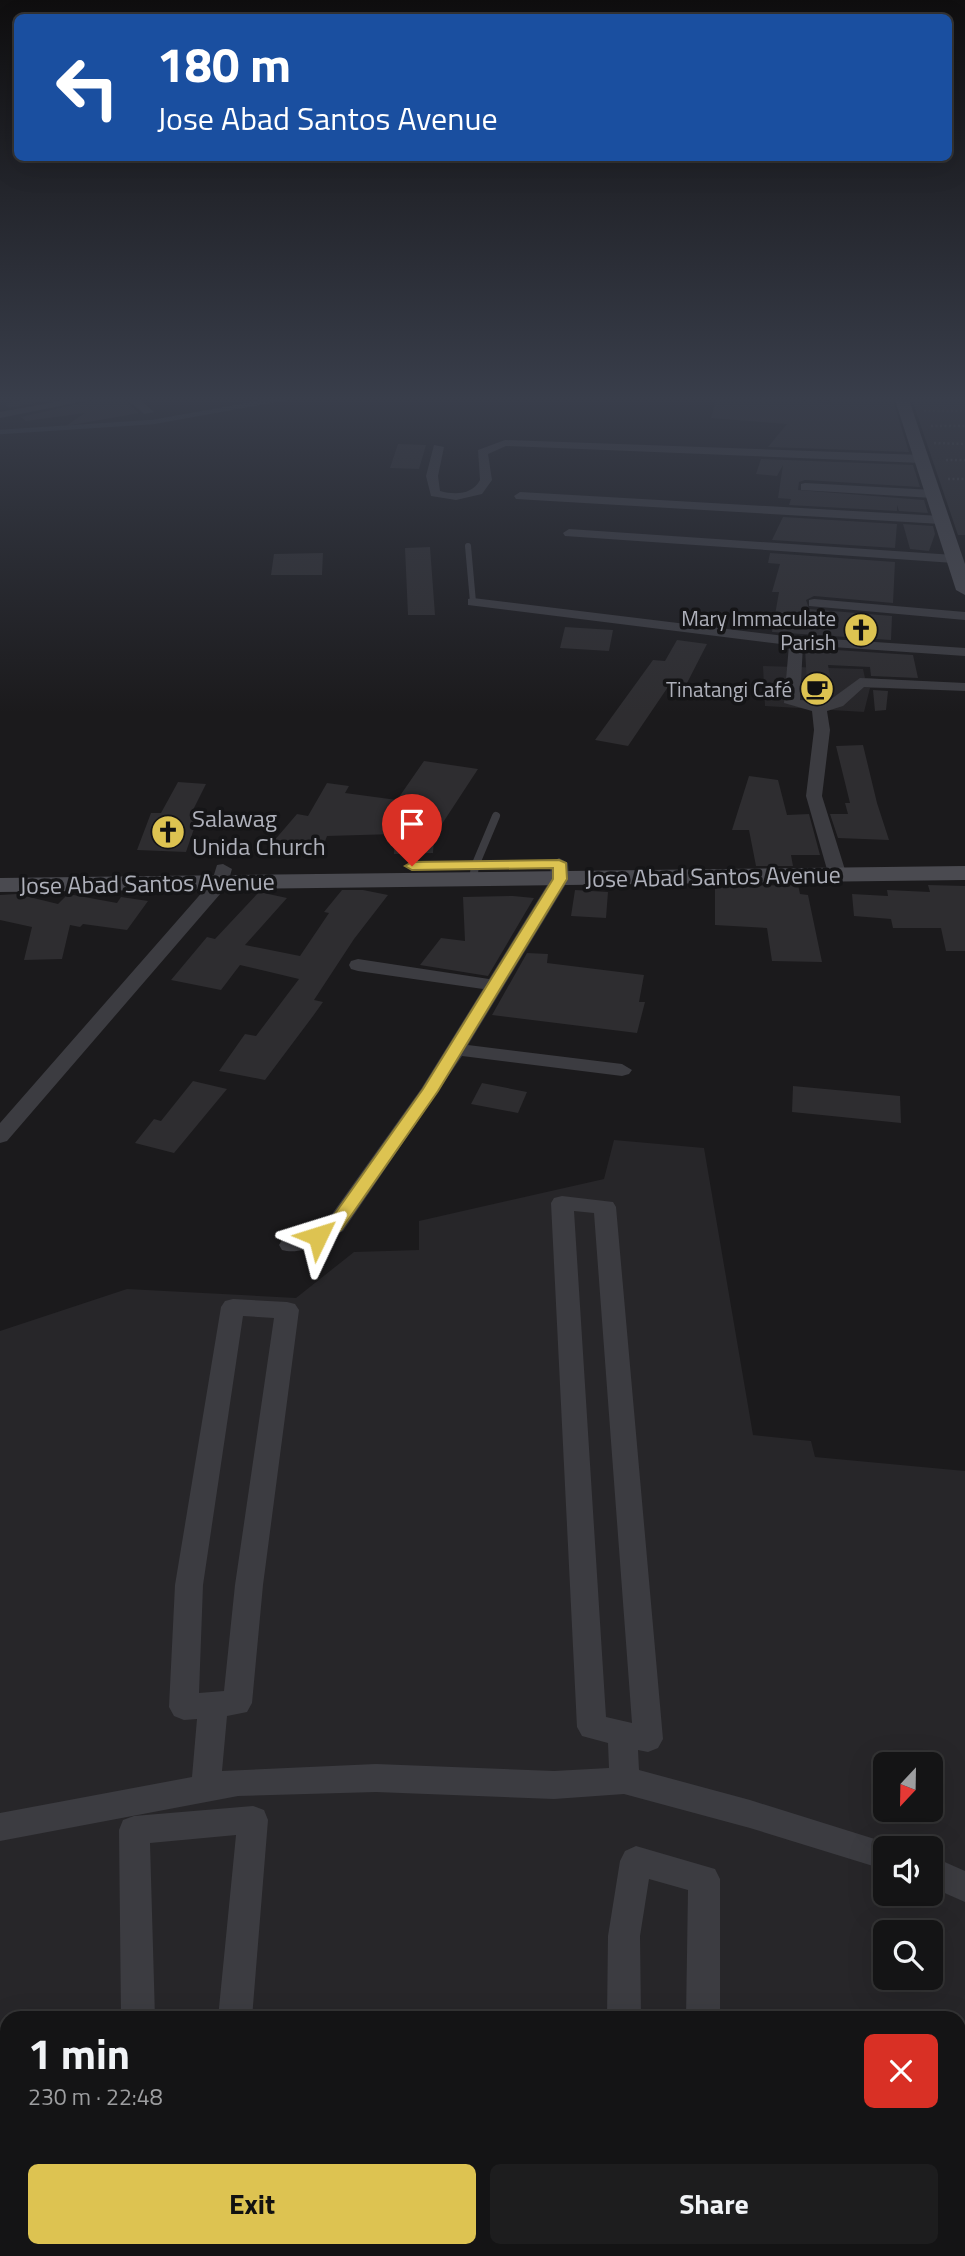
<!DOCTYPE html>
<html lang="en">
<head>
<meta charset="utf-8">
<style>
	body { margin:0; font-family:"Titillium Web",sans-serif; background:#1d1d1e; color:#f1f3f6; height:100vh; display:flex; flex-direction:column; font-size:26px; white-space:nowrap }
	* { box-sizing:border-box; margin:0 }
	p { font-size:23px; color:#9d9ea0 }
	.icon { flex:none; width:38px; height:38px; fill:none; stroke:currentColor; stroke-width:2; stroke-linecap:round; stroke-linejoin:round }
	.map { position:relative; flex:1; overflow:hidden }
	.details { position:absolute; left:0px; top:2011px; width:966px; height:247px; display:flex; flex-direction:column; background:#141415; border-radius:21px 21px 0 0; box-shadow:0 7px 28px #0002,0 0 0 2px #333334 }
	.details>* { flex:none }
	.hud { position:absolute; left:14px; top:14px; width:938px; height:147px; border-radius:10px; box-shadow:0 7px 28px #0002,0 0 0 2px #333334; background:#1a4fa0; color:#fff; overflow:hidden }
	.needle { width:46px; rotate:202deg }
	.fabs { position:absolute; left:873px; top:1752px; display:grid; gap:14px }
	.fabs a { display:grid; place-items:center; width:70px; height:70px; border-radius:10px; background:#141415; box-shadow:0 7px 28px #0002,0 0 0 2px #333334; font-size:35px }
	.pin { position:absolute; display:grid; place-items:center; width:60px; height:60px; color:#fff; margin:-72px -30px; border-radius:50% 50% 50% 0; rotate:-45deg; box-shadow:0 0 7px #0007 }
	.pin .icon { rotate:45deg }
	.me { position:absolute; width:77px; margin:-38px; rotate:49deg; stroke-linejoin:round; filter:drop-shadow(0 0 5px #0008) }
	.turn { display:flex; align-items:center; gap:24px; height:147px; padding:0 28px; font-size:32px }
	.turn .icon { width:91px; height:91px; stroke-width:2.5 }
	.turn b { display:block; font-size:49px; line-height:60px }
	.round { display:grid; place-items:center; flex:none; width:74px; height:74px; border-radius:10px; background:#1d1d1e }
	.head { display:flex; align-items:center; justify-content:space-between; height:119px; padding:0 28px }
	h1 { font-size:42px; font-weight:700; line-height:52px }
	.action { display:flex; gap:14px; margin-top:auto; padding:14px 28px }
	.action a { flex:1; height:80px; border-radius:10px; background:#ddc351; color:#111; font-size:28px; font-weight:700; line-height:80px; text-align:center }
	.action a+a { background:#1d1d1e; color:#f1f3f6 }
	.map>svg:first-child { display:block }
	.built { fill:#272629; fill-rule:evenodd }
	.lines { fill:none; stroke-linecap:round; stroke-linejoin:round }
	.stream { stroke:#32373f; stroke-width:4.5 }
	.building { fill:#2e2d30 }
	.path { stroke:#424247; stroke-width:2.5; stroke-dasharray:2 2.5; stroke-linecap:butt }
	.service-far1 { stroke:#3c3c41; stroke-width:6 }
	.service { stroke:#3c3c41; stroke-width:8 }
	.minor { fill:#3c3c41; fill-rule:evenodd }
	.secondary { fill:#4a4a50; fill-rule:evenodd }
	.route { fill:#ddc351; stroke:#907f35; stroke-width:2 }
	.labels { text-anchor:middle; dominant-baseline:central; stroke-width:7; stroke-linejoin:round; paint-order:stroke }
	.far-poi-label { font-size:21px; fill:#aeb0ba; stroke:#151517; text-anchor:end }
	.poi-label { font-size:24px; fill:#aeb0ba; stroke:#151517; text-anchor:start }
	.street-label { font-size:24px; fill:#aeb0ba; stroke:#151517 }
</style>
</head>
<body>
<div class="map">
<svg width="965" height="2256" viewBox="0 0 965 2256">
	<rect width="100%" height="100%" fill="#1b1a1c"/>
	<g class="built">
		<polygon points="763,666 863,669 865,678 965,684 965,690 870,688 864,712 765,706"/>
		<path d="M614 1140 704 1148 753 1435 811 1441 815 1457 965 1471V2256H0V1331L127 1289 296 1298 354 1252 419 1250V1221L604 1179ZM886 1764H931V1810H886ZM886 1848H931V1894H886ZM886 1932H931V1978H886ZM7 2018H959V2250H7Z"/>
	</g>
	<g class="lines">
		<polyline class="stream" points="0,432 153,422 292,397"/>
	</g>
	<g class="building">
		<polygon points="42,397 67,397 9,408 4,404"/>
		<polygon points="108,397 121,397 139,413 66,426 85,413 26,421 21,417"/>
		<polygon points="717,397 785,397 805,401 809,397 815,397 820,403 831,404 832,397 892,397 909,452 768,447 787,424 711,418"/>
		<polygon points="911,397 965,398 965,535 958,535"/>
		<polygon points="398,444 426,445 419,469 390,468"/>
		<polygon points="761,459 913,465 920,487 805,480 799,482 798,490 924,500 928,513 899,511 897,505 897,511 789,505 791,499 778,498 783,465 777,476 756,474"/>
		<polygon points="783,517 897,524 895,548 772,540"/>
		<polygon points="903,524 933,526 935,534 929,551 910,549"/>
		<polygon points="430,547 435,615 408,615 405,548"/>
		<polygon points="323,553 322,575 271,575 274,554"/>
		<polygon points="770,553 895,562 893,603 814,596 806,600 809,609 892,616 891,640 772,632 779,592 772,592 780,564 768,563"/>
		<polygon points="565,627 613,630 609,651 560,648"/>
		<polygon points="677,640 707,644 687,683 672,681 628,746 595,740 653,660 665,661"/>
		<polygon points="805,648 913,655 918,678 871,676 870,667 828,665 832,687 807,686"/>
		<polygon points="873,690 888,691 886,710 875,711"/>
		<polygon points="863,745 877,803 889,840 838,838 830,814 848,814 845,803 850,803 836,746"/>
		<polygon points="424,761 478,769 442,824 435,823 433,853 394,854 395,834 327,836 321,852 267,849 297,814 308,816 327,783 349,786 345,793 397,800"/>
		<polygon points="749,776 778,780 787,815 809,814 820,855 791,855 793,866 756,866 749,830 732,830"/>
		<polygon points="178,782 206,784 191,814 199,814 186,852 137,850 151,813 161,813"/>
		<polygon points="798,885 800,894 808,895 822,962 772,961 767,928 715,925 715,886"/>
		<polygon points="928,885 965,886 965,951 946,951 941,928 893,928 891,919 854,916 852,894 888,896 887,890 930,892"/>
		<polygon points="342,890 363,890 388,895 354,939 314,1000 323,1002 313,1016 265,1080 219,1071 245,1034 256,1036 299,979 240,965 221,990 171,980 207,937 215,939 259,892 287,898 245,945 300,956 329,913 324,912"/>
		<polygon points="575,890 608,892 606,918 571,916"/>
		<polygon points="17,894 58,904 68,894 117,903 121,897 148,901 127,930 83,924 80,927 70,925 62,959 24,960 32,927 0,920 0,895"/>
		<polygon points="513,896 534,898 488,976 420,965 441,938 465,941 463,897"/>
		<polygon points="527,953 548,954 547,963 644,975 639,1002 645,1002 637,1033 492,1015"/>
		<polygon points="193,1081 227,1089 174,1153 135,1143 154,1119 161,1121"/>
		<polygon points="482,1083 527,1092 518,1113 471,1104"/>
		<polygon points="793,1086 900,1096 901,1123 792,1112"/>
	</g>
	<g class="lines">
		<g class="path">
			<polyline points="924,411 965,411"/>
			<polyline points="931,426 965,426"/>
			<polyline points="934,443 965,444"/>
			<polyline points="946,460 965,460"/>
			<polyline points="948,479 965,479"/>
		</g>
		<polyline class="service-far1" points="468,546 473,602"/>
		<polyline class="service" points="473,880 475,866 496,816"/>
		<g class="minor">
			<polygon points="82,397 105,397 0,418 0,412"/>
			<polygon points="124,397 136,397 154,412 144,414"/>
			<path d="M505 440 922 455 928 459 922 463 506 446 488 454 492 480 482 494 456 500 431 496 426 476 434 445 444 447 438 476 440 491C455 495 472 495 480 480L478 450Z"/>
			<polygon points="805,483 933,490 939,494 933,498 801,490 801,484"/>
			<polygon points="520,492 941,516 947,520 941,524 516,499 514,496"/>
			<polygon points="569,529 954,555 961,559 954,563 565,536 563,533"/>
			<polygon points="473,598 785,636 965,648 965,656 803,645 800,700 827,702 860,678 965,683 965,691 864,687 843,706 827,711 830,730 822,796 846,873 837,878 828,873 806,796 814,730 812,711 784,703 789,645 468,605 468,599"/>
			<polygon points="814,599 965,612 965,620 809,606 809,600"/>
			<path d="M559 858 568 863 569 879 468 1045 622 1064 632 1070 629 1074 622 1076 462 1056 343 1231C327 1241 301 1256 282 1250L279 1245 282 1240 310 1231 327 1221 421 1089 483 989 358 971 351 969 349 965 351 961 358 959 489 979 551 879 550 863Z"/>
			<polygon points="223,864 232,869 227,886 7,1141 0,1143 0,1123 212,881 217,865"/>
			<path d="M562 1196 613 1202 616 1207 663 1739 658 1748 648 1752 638 1750 639 1770 750 1800 897 1846 898 1848H886V1870L750 1828 624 1794 554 1799 376 1792 238 1796 0 1841V1813L192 1777 197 1719 184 1720 174 1716 169 1707 175 1585 221 1307 225 1301 233 1299 287 1302 295 1304 299 1310 263 1585 252 1703 247 1712 227 1716 222 1771 376 1764 554 1771 609 1768 608 1743 582 1736 577 1727 551 1203 554 1198ZM574 1211 594 1213 632 1723 606 1717ZM243 1316 274 1318 235 1585 224 1691 199 1693 203 1585Z"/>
			<polygon points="253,1806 264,1810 268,1820 252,2018 218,2018 236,1835 150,1843 155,2018 121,2018 119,1830 123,1820 134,1816"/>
			<polygon points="636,1846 715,1869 720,1879 720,2018 686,2018 688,1890 649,1879 640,1936 641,2018 607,2018 608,1936 620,1861 625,1851"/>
			<polygon points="931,1856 965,1871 965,1902 931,1887"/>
			<rect x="124" y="2250" width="36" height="6"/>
			<rect x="202" y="2250" width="36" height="6"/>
			<rect x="607" y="2250" width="36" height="6"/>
			<rect x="687" y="2250" width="36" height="6"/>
		</g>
		<g class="secondary">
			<polygon points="894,397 908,397 965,564 965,595 956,590"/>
			<polygon points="965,866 965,880 0,892 0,878"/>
		</g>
	</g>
	<linearGradient id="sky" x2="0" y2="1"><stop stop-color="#0f0e0f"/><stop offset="0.56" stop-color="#393e4b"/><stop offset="1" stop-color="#393e4b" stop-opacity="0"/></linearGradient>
	<rect width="965" height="713" fill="url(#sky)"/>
	<polygon class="route" points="559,860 566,863 567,879 438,1091 341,1230 324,1240 312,1240 309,1236 329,1222 423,1089 553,879 553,868 412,870 405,866 412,862"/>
	<defs>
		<g id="church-disc" transform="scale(1.75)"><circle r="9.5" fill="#ddc351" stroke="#151517"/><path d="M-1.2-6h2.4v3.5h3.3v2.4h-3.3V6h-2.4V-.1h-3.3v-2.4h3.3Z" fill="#111"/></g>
		<g id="cafe-disc" transform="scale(1.75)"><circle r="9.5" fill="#ddc351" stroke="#151517"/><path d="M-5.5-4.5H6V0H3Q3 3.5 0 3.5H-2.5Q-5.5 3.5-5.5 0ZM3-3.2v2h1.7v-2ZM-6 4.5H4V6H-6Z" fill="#111"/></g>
	</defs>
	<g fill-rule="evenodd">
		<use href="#church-disc" x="861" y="630"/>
		<use href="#cafe-disc" x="817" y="689"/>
		<use href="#church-disc" x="168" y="832"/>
	</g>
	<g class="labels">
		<g class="far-poi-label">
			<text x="836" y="618">Mary Immaculate<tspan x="836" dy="24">Parish</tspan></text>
			<text x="792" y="689">Tinatangi Café</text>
		</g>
		<g class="poi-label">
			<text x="192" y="818">Salawag<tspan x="192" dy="28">Unida Church</tspan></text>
		</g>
		<g class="street-label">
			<text transform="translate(713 876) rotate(-1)">Jose Abad Santos Avenue</text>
			<text transform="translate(147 883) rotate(-1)">Jose Abad Santos Avenue</text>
		</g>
	</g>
</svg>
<div class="fabs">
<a><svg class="needle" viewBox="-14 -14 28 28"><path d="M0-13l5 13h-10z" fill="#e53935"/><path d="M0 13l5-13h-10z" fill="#9d9ea0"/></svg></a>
<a><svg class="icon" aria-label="sound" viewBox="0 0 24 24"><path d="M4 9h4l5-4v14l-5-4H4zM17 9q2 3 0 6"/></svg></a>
<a><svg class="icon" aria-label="search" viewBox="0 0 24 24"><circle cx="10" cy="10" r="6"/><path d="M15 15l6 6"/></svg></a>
</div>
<div class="pin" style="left:412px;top:866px;background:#d93025"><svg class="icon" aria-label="arrive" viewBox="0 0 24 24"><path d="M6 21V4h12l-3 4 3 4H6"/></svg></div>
<svg class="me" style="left:318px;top:1236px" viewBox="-20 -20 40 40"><path d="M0-17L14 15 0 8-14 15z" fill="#ddc351" stroke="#fff" stroke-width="4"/></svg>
<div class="hud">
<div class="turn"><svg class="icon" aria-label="left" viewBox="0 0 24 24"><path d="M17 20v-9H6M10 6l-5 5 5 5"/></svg><div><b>180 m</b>Jose Abad Santos Avenue</div></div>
</div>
<section class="details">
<div class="head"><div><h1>1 min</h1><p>230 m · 22:48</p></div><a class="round" style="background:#d93025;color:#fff"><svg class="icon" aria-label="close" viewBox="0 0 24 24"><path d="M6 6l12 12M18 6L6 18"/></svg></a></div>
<div class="action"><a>Exit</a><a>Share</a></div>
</section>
</div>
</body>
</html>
